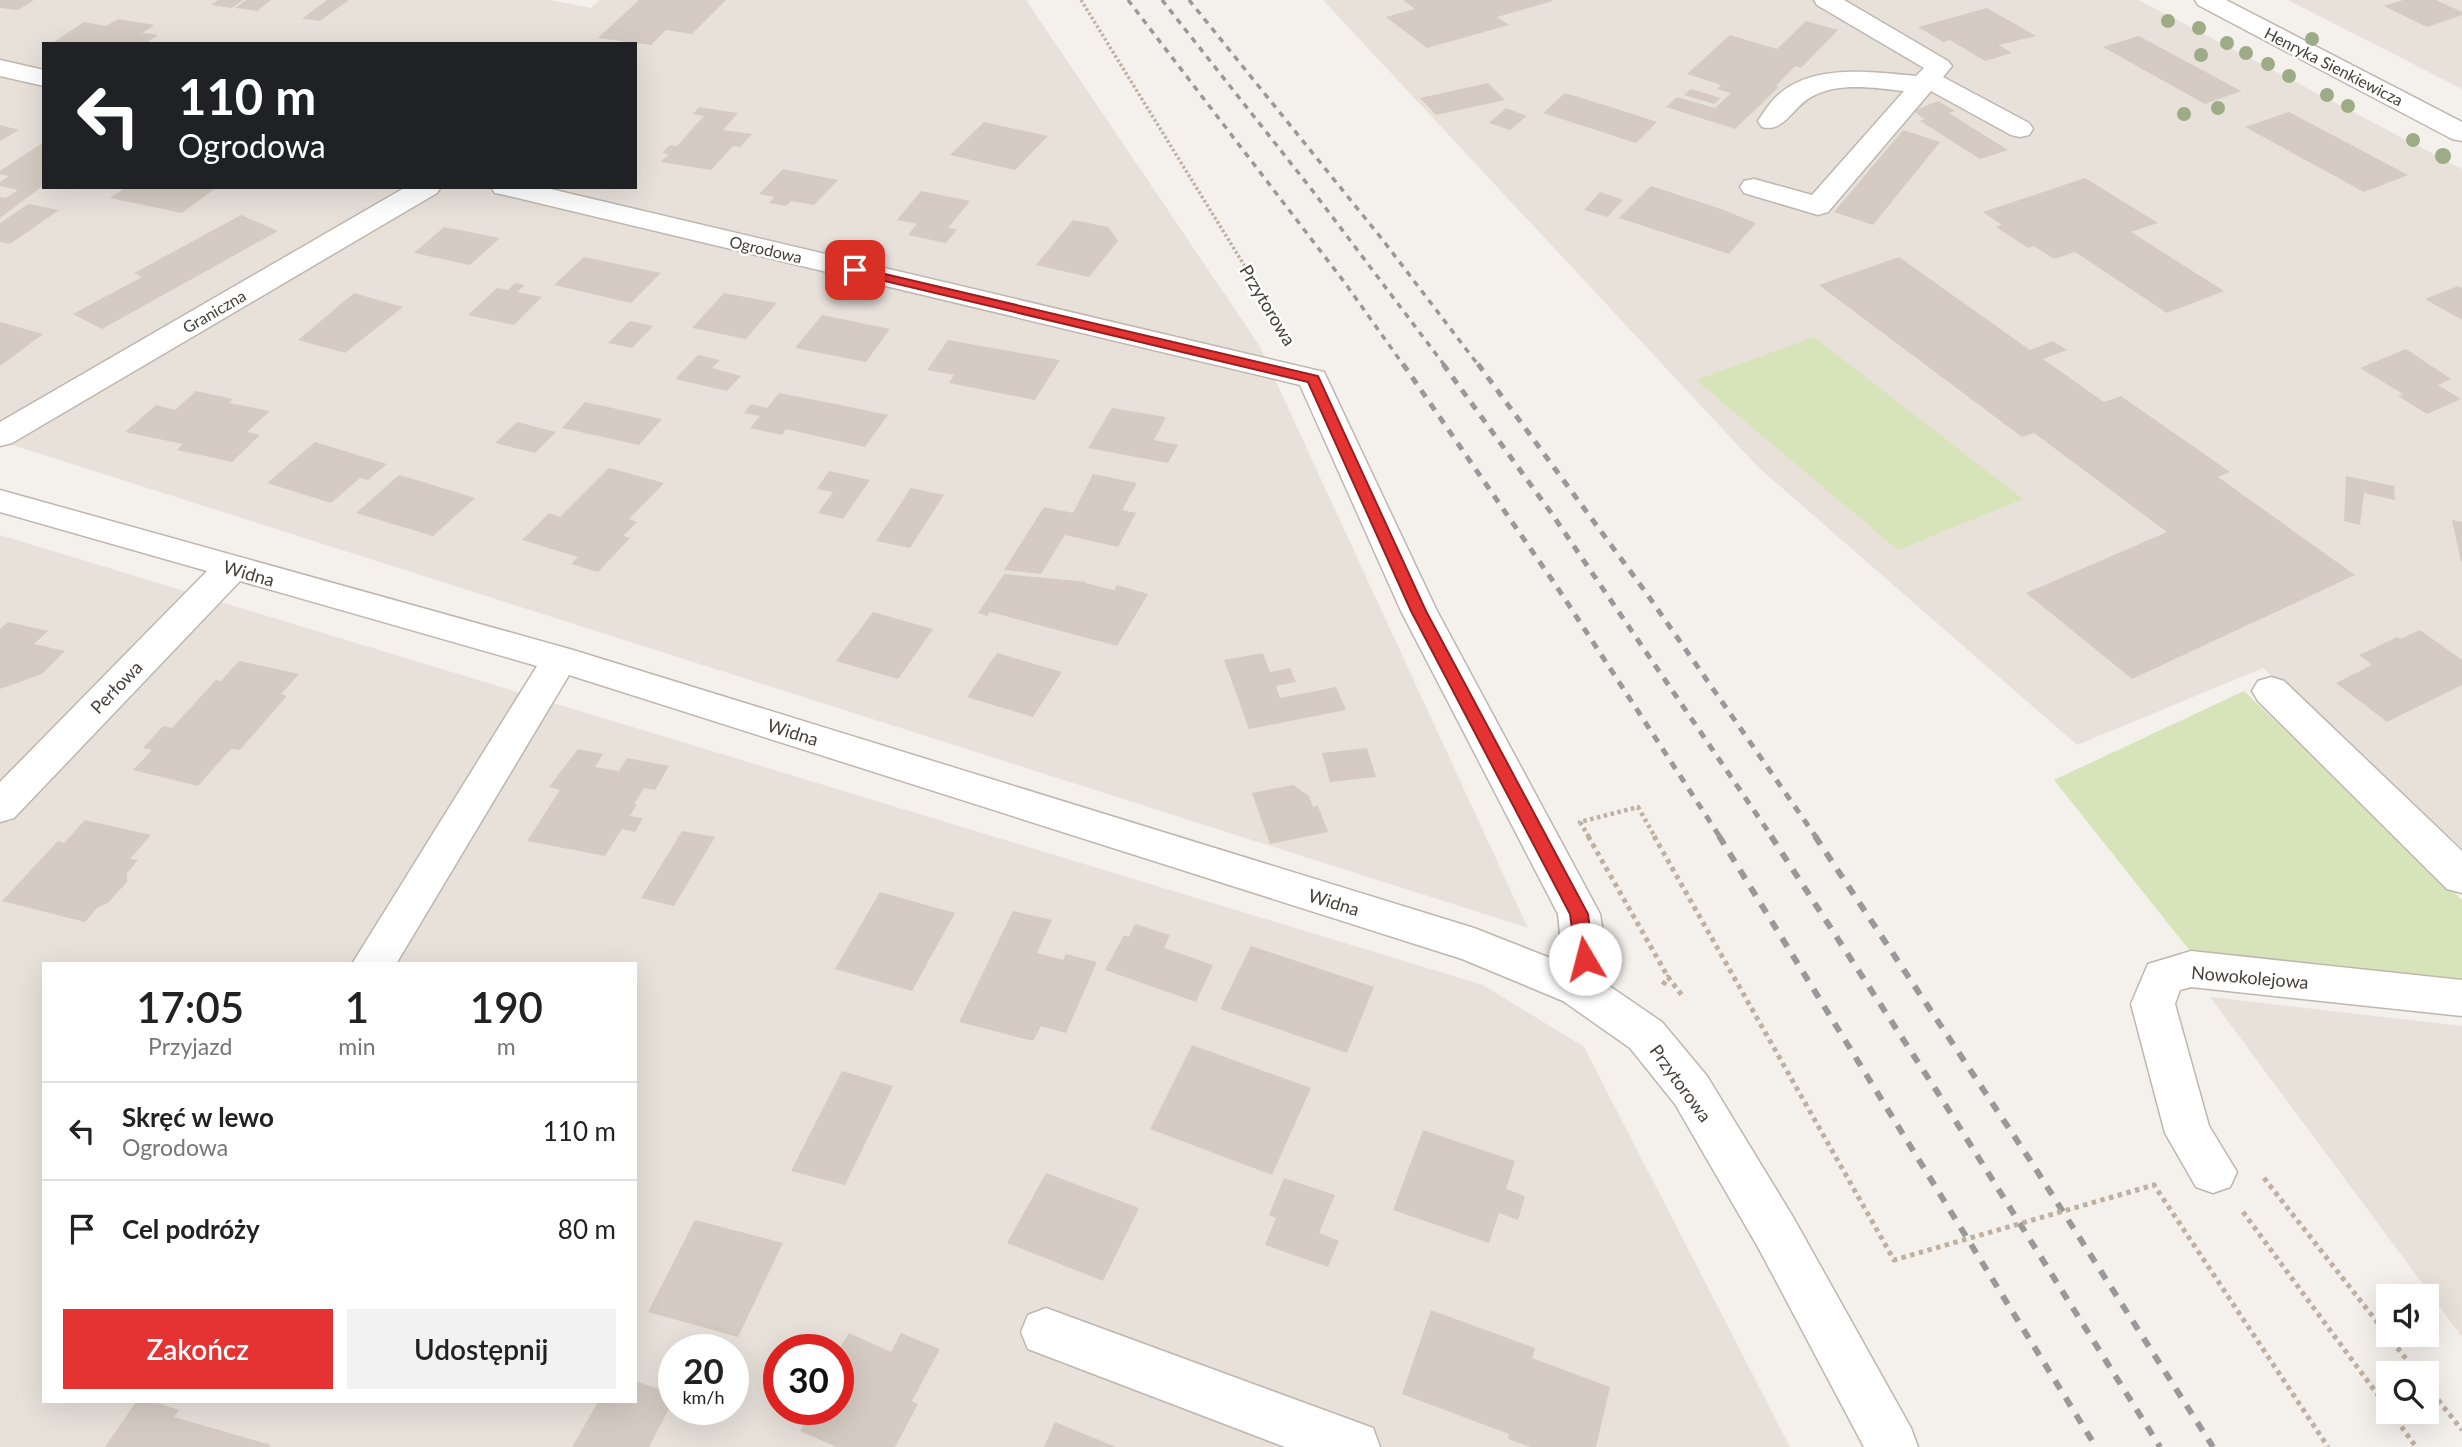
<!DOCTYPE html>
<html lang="pl">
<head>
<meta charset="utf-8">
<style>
	body { margin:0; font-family:Lato,sans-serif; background:#f2f2f2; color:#222; height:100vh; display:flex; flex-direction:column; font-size:26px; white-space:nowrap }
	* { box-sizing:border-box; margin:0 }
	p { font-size:23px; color:#767676 }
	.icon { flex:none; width:38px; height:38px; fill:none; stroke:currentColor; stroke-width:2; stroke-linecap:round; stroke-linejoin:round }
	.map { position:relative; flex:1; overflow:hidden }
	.sheet { position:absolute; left:42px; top:962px; width:595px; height:441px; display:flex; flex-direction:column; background:#fff; border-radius:0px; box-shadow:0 7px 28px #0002 }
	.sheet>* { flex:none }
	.guide { position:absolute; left:42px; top:42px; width:595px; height:147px; border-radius:0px; box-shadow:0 7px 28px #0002; background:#202124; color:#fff; overflow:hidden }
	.tools { position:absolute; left:2376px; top:1284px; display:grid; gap:14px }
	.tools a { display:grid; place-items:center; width:63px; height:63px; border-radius:0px; background:#fff; box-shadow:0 7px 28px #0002; font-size:35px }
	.speed { position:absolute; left:658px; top:1334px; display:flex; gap:14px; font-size:35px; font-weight:700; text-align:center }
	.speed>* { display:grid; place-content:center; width:91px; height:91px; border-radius:50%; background:#fff; box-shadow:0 7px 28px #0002; line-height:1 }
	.speed small { font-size:18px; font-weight:400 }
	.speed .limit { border:10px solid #d22; background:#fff; color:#111 }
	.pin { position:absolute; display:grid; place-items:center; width:60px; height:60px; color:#fff; margin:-30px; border-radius:14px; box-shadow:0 4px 10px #0006 }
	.me { position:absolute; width:77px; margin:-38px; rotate:352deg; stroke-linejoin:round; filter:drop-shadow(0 0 5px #0008) }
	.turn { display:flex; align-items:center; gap:24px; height:147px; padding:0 21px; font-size:32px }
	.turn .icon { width:91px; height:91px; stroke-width:2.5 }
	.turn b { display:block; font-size:49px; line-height:60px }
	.eta { display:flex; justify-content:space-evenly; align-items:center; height:119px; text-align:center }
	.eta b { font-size:42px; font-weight:600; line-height:49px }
	.cta { display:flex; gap:14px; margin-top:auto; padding:14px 21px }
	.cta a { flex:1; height:80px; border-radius:0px; background:#e53232; color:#fff; font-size:28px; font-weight:600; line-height:80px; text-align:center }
	.cta a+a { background:#f2f2f2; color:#222 }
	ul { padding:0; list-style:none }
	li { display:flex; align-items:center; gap:21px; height:98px; padding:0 21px; border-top:2px solid #e0e0e0 }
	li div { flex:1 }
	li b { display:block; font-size:26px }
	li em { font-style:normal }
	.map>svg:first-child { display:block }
	.residential { fill:#e8e1da; fill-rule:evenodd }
	.green { fill:#d7e4b9 }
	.building { fill:#d5cbc2 }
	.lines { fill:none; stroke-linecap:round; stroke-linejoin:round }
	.minor-casing { stroke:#bfb7af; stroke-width:3 }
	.path-far1 { stroke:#bfb0a1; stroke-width:3.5; stroke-dasharray:2.5 2.5; stroke-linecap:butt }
	.path { stroke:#bfb0a1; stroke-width:5; stroke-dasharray:4.5 4.5; stroke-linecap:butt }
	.minor { fill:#fff; fill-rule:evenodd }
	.rail-far2 { stroke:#999; stroke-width:3.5; stroke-dasharray:6 6; stroke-linecap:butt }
	.rail-far1 { stroke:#999; stroke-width:5; stroke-dasharray:8 8; stroke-linecap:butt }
	.rail { stroke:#999; stroke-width:6; stroke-dasharray:10 10; stroke-linecap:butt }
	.path-bridge-far1 { stroke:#bfb0a1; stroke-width:4.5; stroke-dasharray:3.5 3.5; stroke-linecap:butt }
	.path-bridge { stroke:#bfb0a1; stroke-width:5; stroke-dasharray:4.5 4.5; stroke-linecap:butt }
	.tree { fill:#9dac86 }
	.route { fill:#e53232; stroke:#952020; stroke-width:2 }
	.labels { text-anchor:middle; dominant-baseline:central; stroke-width:5; stroke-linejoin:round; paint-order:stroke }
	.far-street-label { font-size:16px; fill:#48403a; stroke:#fff }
	.street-label { font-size:18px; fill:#48403a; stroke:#fff }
</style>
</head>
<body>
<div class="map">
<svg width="2462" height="1447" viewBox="0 0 2462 1447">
	<rect width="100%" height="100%" fill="#f4f0ec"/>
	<g class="residential">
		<path d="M0 0H550L591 8 600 0H1026L1259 345 1528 928 0 441ZM44 44H635V187H44Z"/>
		<polygon points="1323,0 2139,0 2462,169 2462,848 2263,668 2077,745 1759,468"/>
		<polygon points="2288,0 2462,0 2462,89"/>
		<path d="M0 535 1483 985 1584 1047 1790 1447H0ZM44 964H635V1402H44ZM674 1349H733V1409H674ZM779 1349H838V1409H779Z"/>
		<polygon points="2210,997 2462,1026 2462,1337"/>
	</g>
	<g class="green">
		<polygon points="1814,337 2023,499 1898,550 1696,380"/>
		<polygon points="2244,691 2462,900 2462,980 2190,951 2054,780"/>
	</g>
	<g class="building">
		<polygon points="0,0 34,0 18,10 0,8"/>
		<polygon points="218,0 243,0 232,8 211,5"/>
		<polygon points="246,0 271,0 257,11 235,8"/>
		<polygon points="327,0 349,0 320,21 302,19"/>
		<polygon points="639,0 726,0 692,34 666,30 651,45 598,38"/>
		<polygon points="1403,0 1553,0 1553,1 1497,17 1509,25 1427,48 1386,17 1415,9"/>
		<polygon points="2403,0 2436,0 2462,12 2462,15 2427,27 2384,6"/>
		<polygon points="1987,8 2036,36 1999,45 2012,53 1985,61 1950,40 1943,42 1918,27"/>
		<polygon points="118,19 155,25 142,33 158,35 145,44 51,44 84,22 106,26"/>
		<polygon points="1806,21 1838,30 1801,68 1795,66 1776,86 1779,87 1735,129 1666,107 1677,97 1715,108 1731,93 1717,89 1721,85 1687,74 1730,35 1777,49"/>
		<polygon points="2139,36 2241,91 2205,104 2103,47"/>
		<polygon points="1488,83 1505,100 1436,115 1420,98"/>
		<polygon points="1691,89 1721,98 1714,104 1684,95"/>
		<polygon points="1565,93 1611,107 1657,122 1636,143 1543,113"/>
		<polygon points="1938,101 1955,111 1949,113 2008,150 1980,159 1920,121 1925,119 1913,111"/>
		<polygon points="699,107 738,113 723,130 752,134 740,147 733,146 711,170 661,162 669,154 662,153 670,145 677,146 704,116 693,114"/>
		<polygon points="1506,108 1527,116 1510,130 1489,123"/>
		<polygon points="2289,112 2408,175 2364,192 2245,127"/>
		<polygon points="984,122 1048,136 1015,170 950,155"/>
		<polygon points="0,125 19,130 0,141"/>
		<polygon points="1903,130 1940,142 1873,225 1834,212"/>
		<polygon points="44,142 44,185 0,218 0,197 6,198 18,190 0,186 0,182 9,176 0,174 0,171"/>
		<polygon points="783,169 838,180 814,205 791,201 786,206 769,203 774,197 759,194"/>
		<polygon points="2085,178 2158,223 2131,232 2224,291 2167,313 2075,252 2054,259 2034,246 2028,248 1996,227 2002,225 1983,212"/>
		<polygon points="1651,186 1721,209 1756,223 1729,254 1619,218"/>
		<polygon points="126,187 217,187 182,213 110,198"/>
		<polygon points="921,191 970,201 948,228 957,229 946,243 908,235 917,224 897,220"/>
		<polygon points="1600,192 1623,200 1607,217 1584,210"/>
		<polygon points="28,204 59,210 10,244 0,242 0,223"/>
		<polygon points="241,215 278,231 102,329 73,314 142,277 134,273"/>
		<polygon points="1073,220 1108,227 1118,241 1089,277 1036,265"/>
		<polygon points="444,227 500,238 470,265 414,253"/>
		<polygon points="584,257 661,273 631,303 554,285"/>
		<polygon points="1899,257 2030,350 2053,341 2067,350 2043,359 2104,402 2121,396 2230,472 2218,477 2355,575 2132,679 2026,593 2167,532 2034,433 2022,437 1819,285"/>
		<polygon points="515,283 525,285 517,292 542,297 514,325 468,315 497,288 508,290"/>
		<polygon points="2458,286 2462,288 2462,320 2425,299"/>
		<polygon points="354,293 403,307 345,353 298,340"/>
		<polygon points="724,293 777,303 746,339 692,328"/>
		<polygon points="822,315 890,329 866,362 795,348"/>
		<polygon points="630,321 653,326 632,348 608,343"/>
		<polygon points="0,322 43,334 0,366"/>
		<polygon points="948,340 975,345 1060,360 1035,400 949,383 954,375 927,370"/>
		<polygon points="2406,349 2451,379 2438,385 2461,399 2427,414 2398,396 2403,394 2360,368"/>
		<polygon points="698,355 720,360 712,368 741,376 727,391 675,379"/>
		<polygon points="196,391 233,399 229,403 270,411 247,432 260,435 232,462 177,450 183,444 125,432 156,405 175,410"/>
		<polygon points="779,393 841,405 888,415 865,447 786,429 782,435 750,428 760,416 744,413 751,404 767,408"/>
		<polygon points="585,402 662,419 639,445 562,428"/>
		<polygon points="1112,408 1166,417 1154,440 1178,445 1168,463 1088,448"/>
		<polygon points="517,422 556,432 535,453 495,443"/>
		<polygon points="315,442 387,464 368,480 360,478 331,503 267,483"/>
		<polygon points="609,468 664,483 629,519 637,522 623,536 630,538 598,572 571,564 578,557 522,540 549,513 560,517"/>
		<polygon points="829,471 870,480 843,519 818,513 833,492 817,489"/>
		<polygon points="1093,474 1137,483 1122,510 1136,513 1118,547 1065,535 1041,574 1004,570 1044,507 1073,513"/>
		<polygon points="399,475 420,481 475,498 433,536 356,513"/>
		<polygon points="2346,476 2394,486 2395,500 2364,493 2360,525 2344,521"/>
		<polygon points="911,488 944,495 910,548 876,541"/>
		<polygon points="2452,520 2462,522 2462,562 2461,562"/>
		<polygon points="1004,574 1087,582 1085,583 1114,590 1117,585 1148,594 1117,646 990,612 987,616 978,613"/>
		<polygon points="873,612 933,629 898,679 836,661"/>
		<polygon points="8,622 48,631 34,644 65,651 42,674 0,689 0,629"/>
		<polygon points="2420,630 2462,660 2462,685 2387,722 2336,683 2372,665 2359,655 2397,637 2400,639"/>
		<polygon points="997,653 1062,672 1033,717 967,697"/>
		<polygon points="1263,653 1270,672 1290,668 1296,682 1276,686 1280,698 1336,687 1346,710 1249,729 1224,660"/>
		<polygon points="239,661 299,674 281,694 287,696 240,750 231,749 198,786 133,770 152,750 143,748 163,726 172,728 216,680 221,681"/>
		<polygon points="1367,748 1376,777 1330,782 1322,753"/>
		<polygon points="578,749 603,754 595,767 619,771 627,758 669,766 655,790 644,788 634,804 637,804 630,816 643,818 635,832 622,829 605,856 527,841 560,790 549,787"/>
		<polygon points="1293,785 1309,796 1313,807 1318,806 1328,832 1270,844 1252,793"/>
		<polygon points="85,820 151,835 130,859 138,860 127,873 127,882 108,903 97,908 85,922 2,901 58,841 64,843"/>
		<polygon points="682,831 715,837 674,906 641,898"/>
		<polygon points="880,892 955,913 912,991 835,969"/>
		<polygon points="1013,911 1052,920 1037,953 1063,960 1066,954 1097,962 1066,1033 1041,1026 1033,1041 959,1022"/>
		<polygon points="1135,924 1170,935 1164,948 1213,965 1196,1002 1105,970 1124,935 1129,937"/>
		<polygon points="1251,946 1374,987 1347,1053 1220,1009"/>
		<polygon points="1192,1045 1311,1088 1272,1175 1150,1129"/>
		<polygon points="842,1071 893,1086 845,1185 791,1171"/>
		<polygon points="1423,1130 1515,1161 1506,1189 1525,1196 1518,1220 1499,1213 1489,1243 1393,1210"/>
		<polygon points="1046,1173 1139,1208 1103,1281 1007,1243"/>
		<polygon points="1284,1178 1335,1195 1319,1233 1339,1241 1328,1267 1265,1245 1276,1218 1269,1215"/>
		<polygon points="695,1220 783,1243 738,1337 648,1312"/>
		<polygon points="1431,1310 1535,1348 1532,1358 1610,1387 1596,1447 1530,1447 1508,1439 1509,1434 1402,1394"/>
		<polygon points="849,1333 891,1352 901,1333 940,1349 912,1401 918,1404 895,1447 836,1447 800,1431 812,1409 838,1409 838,1351"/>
		<polygon points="635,1381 674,1394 674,1399 649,1447 572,1447 598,1402 635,1402"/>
		<polygon points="136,1402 154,1402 179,1410 174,1417 271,1445 269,1447 105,1447"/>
		<polygon points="1055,1422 1116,1447 1044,1447"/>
	</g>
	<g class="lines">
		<g class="minor-casing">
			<g id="minor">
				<path d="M1814 0H1844L1948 61 1952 66 1943 77 2029 123 2033 129 2029 135 2020 137 2011 135 1931 91 1828 212 1818 215 1744 193 1740 187 1744 181 1754 179 1812 195 1904 91C1876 88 1841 82 1815 95 1792 105 1786 133 1762 127L1758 121C1764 112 1770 102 1778 95 1813 63 1873 72 1916 76L1924 68 1817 5Z"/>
				<polygon points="2195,0 2226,0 2462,122 2462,141 2452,139 2198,5"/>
				<polygon points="0,60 44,70 44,86 0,76"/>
				<polygon points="406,187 441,187 437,193 12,443 0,446 0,422"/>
				<polygon points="491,187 542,187 1324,372 1437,611 1600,914 1607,959 1602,981 1662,1022 1707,1076 1793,1217 1911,1428 1918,1447 1864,1447 1759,1249 1675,1104 1630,1048 1563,1001 1462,959 569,675 396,964 352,964 537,666 240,581 14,818 0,822 0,782 207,571 0,512 0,490 573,650 1474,928 1563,963 1558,914 1401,611 1300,385 505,195 495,193"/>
				<polygon points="2271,677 2284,681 2462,851 2462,893 2447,889 2258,701 2252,691 2258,681"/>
				<polygon points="2191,951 2462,980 2462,1016 2191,987 2180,990 2175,1004 2209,1126 2237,1172 2230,1187 2213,1193 2196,1187 2165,1133 2131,1004 2148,964"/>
				<polygon points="1046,1308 1373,1428 1380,1447 1285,1447 1028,1349 1021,1332 1028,1315"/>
			</g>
		</g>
		<polyline class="path-far1" points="1081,0 1284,330"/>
		<g class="path">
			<polyline points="1663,985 1668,977 1684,998"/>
			<polyline points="2264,1178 2418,1374"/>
			<polyline points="2243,1212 2389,1410"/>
			<polyline points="2427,1386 2462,1430"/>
			<polyline points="2391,1412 2416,1447"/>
		</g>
		<use href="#minor" class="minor"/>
		<g class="rail-far2">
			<polyline points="1128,0 1345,283 1404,366"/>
			<polyline points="1162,0 1312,190 1445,366"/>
			<polyline points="1189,0 1382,239 1479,366"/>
		</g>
		<g class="rail-far1">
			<polyline points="1403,364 1559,590 1720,837"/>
			<polyline points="1443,364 1552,514 1772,837"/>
			<polyline points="1478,364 1647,594 1816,837"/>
		</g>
		<g class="rail">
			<polyline points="1719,836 2096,1447"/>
			<polyline points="1771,836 1938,1093 2160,1447"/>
			<polyline points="1815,836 2030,1160 2213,1447"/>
		</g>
		<polyline class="path-bridge-far1" points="1589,837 1580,822 1638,807 1655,837"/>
		<g class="path-bridge">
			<polyline points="1588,836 1668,977"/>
			<polyline points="1654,836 1894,1260 2154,1185 2328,1447"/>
		</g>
	</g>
	<g class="tree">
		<circle cx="2168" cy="21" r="7"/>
		<circle cx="2199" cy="28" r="7"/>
		<circle cx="2312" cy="39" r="7"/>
		<circle cx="2227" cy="43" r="7"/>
		<circle cx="2246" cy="53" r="7"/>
		<circle cx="2201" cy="55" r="7"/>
		<circle cx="2268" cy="64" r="7"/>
		<circle cx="2289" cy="76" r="7"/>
		<circle cx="2327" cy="95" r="7"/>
		<circle cx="2348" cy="106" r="7"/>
		<circle cx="2218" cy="108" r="7"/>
		<circle cx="2184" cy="114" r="7"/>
		<circle cx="2413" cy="140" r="7"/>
		<circle cx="2443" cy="156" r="8"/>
	</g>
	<polygon class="route" points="855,267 1318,376 1426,611 1588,914 1594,959 1592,964 1585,966 1579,964 1576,959 1570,914 1411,611 1308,382 851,273 851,268"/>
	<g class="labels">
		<g class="far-street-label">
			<text transform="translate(2334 66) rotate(27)">Henryka Sienkiewicza</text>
			<text transform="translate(766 249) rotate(13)">Ogrodowa</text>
			<text transform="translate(214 311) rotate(-30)">Graniczna</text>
		</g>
		<g class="street-label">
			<text transform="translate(1268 305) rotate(59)">Przytorowa</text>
			<text transform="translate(249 573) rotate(16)">Widna</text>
			<text transform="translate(116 687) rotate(-46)">Perłowa</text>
			<text transform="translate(793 732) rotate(17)">Widna</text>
			<text transform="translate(1334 902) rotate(17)">Widna</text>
			<text transform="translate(2250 977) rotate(5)">Nowokolejowa</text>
			<text transform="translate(1681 1083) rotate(54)">Przytorowa</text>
		</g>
	</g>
</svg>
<div class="tools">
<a><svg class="icon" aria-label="sound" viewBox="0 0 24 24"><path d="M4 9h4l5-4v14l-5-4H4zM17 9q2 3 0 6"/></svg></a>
<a><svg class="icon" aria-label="search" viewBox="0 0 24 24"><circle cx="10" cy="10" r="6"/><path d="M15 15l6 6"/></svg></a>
</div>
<div class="speed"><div>20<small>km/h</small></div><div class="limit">30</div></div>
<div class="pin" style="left:855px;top:270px;background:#d93025"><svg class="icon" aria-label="arrive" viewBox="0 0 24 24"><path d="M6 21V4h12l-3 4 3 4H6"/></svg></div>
<svg class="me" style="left:1585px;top:959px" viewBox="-20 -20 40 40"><circle r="19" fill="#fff"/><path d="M0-13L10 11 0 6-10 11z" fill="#e53232"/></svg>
<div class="guide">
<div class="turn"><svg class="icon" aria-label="left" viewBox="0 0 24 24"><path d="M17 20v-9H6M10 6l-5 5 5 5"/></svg><div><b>110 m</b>Ogrodowa</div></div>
</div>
<section class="sheet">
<div class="eta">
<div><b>17:05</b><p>Przyjazd</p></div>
<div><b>1</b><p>min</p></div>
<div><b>190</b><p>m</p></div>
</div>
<ul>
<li><svg class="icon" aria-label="left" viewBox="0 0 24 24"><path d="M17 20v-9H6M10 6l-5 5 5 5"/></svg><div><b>Skręć w lewo</b><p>Ogrodowa</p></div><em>110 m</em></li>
<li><svg class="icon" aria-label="arrive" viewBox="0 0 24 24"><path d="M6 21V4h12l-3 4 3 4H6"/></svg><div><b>Cel podróży</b></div><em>80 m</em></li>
</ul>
<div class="cta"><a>Zakończ</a><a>Udostępnij</a></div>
</section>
</div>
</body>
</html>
